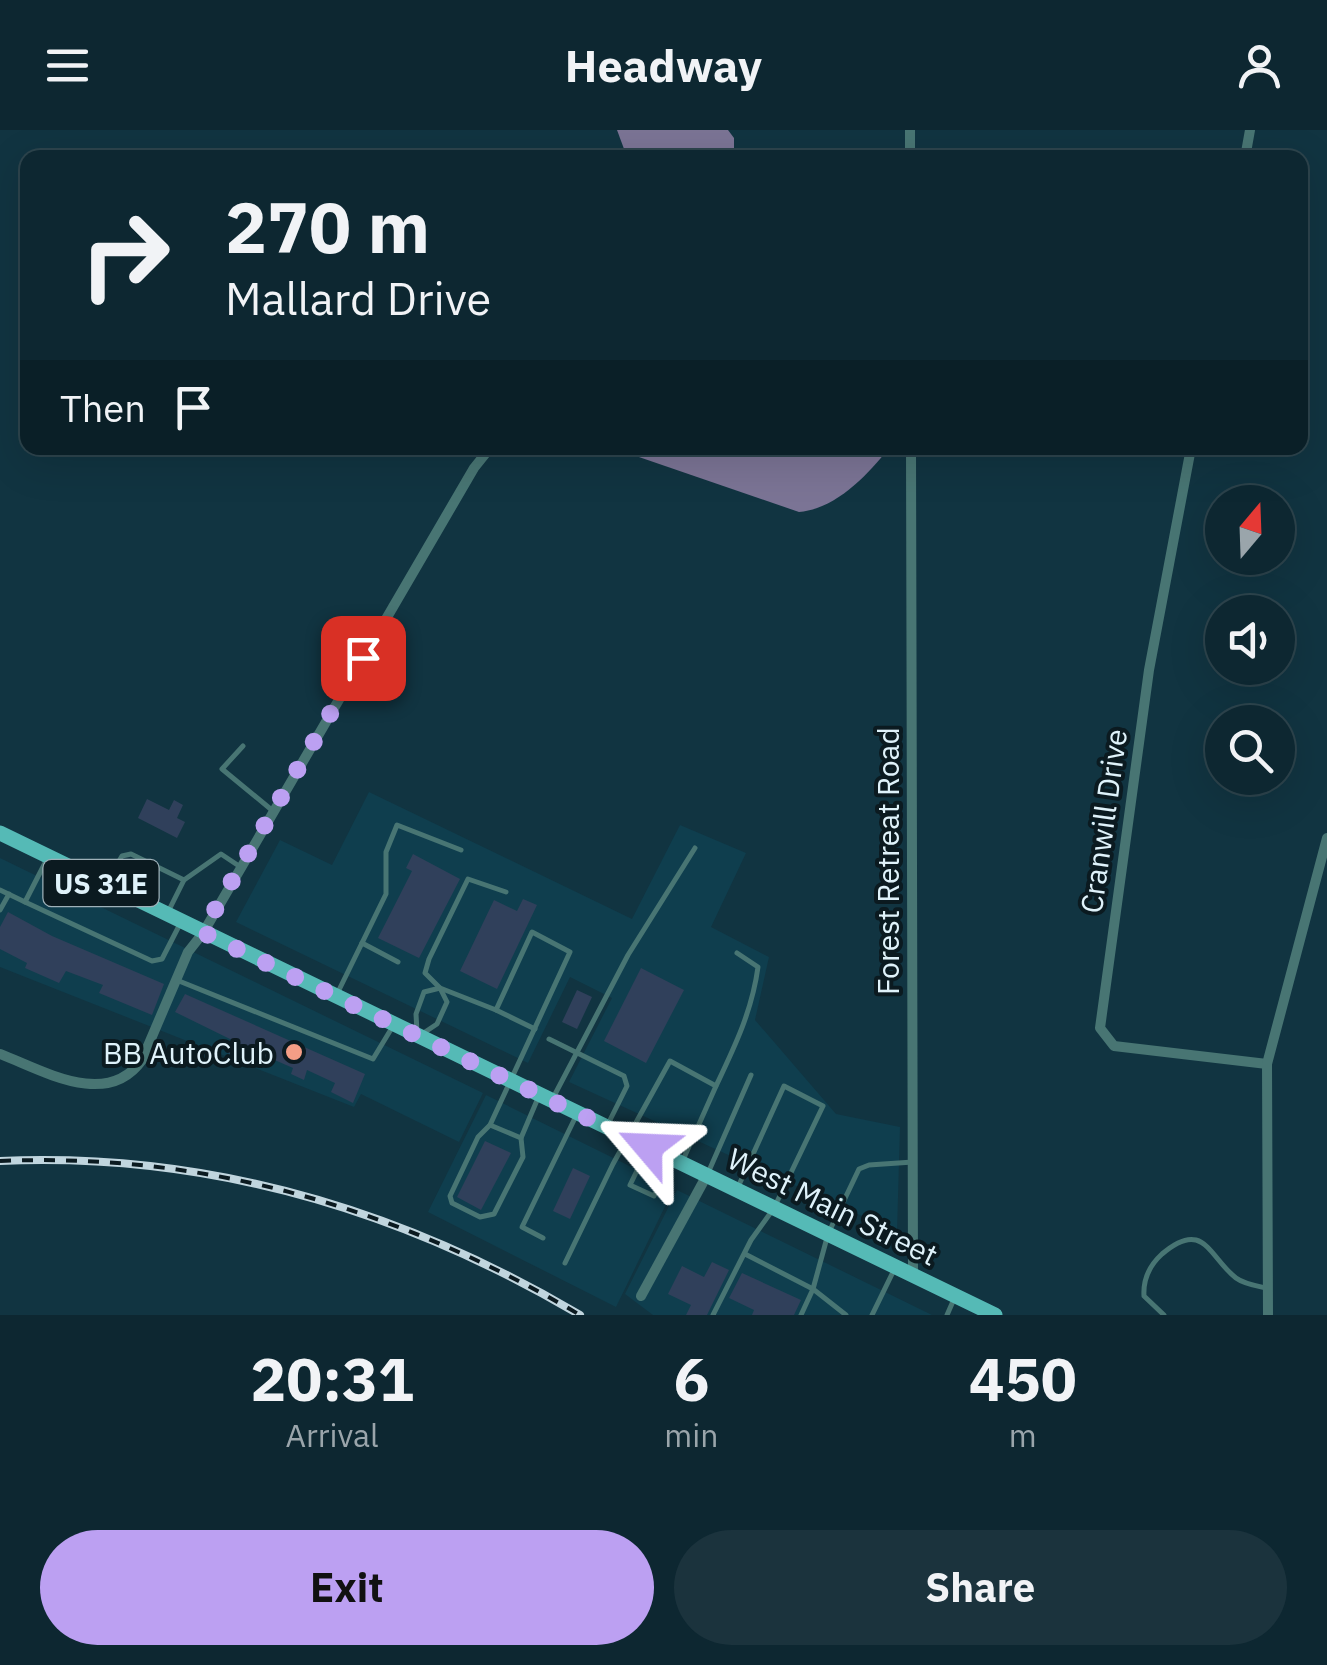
<!DOCTYPE html>
<html lang="en">
<head>
<meta charset="utf-8">
<style>
	body { margin:0; font-family:"IBM Plex Sans",sans-serif; background:#1b333d; color:#f1f3f6; height:100vh; display:flex; flex-direction:column; font-size:38px; white-space:nowrap }
	* { box-sizing:border-box; margin:0 }
	p { font-size:32px; color:#9aa5ab }
	.icon { flex:none; width:55px; height:55px; fill:none; stroke:currentColor; stroke-width:2; stroke-linecap:round; stroke-linejoin:round }
	.map { position:relative; height:1185px; overflow:hidden }
	.side { display:flex; flex-direction:column; background:#0d2731; flex:1 }
	.side>* { flex:none }
	.guide { position:absolute; left:20px; top:20px; width:1288px; height:305px; border-radius:20px; box-shadow:0 10px 40px #0002,0 0 0 2px #2d444d; background:#0d2731; color:#f1f3f6; overflow:hidden }
	.needle { width:65px; rotate:19deg }
	.controls { position:absolute; left:1205px; top:355px; display:grid; gap:20px }
	.controls a { display:grid; place-items:center; width:90px; height:90px; border-radius:50%; background:#0d2731; box-shadow:0 10px 40px #0002,0 0 0 2px #2d444d; font-size:50px }
	.pin { position:absolute; display:grid; place-items:center; width:85px; height:85px; color:#fff; margin:-42px; border-radius:20px; box-shadow:0 5px 15px #0006 }
	.me { position:absolute; width:110px; margin:-55px; rotate:296deg; stroke-linejoin:round; filter:drop-shadow(0 0 8px #0008) }
	.turn { display:flex; align-items:center; gap:35px; height:210px; padding:0 40px; font-size:45px }
	.turn .icon { width:130px; height:130px; stroke-width:2.5 }
	.turn b { display:block; font-size:70px; line-height:85px }
	.then { display:flex; align-items:center; height:95px; padding:0 40px; background:#0003; gap:20px; font-size:38px }
	.eta { display:flex; justify-content:space-evenly; align-items:center; height:170px; text-align:center }
	.eta b { font-size:60px; font-weight:700; line-height:70px }
	.action { display:flex; gap:20px; margin-top:auto; padding:20px 40px }
	.action a { flex:1; height:115px; border-radius:60px; background:#bca0f2; color:#111; font-size:40px; font-weight:700; line-height:115px; text-align:center }
	.action a+a { background:#1b333d; color:#f1f3f6 }
	header { display:flex; justify-content:space-between; align-items:center; height:130px; padding:0 40px; background:#0d2731; font-size:45px; font-weight:700 }
	.map>svg:first-child { display:block }
	.built { fill:#0f3e4e }
	.water { fill:#7b7495 }
	.building { fill:#30405b }
	.lines { fill:none; stroke-linecap:round; stroke-linejoin:round }
	.lane { stroke:#487573; stroke-width:5 }
	.street { stroke:#487573; stroke-width:10 }
	.primary { stroke:#55bab6; stroke-width:15 }
	.rail-casing { stroke:#c0d5de; stroke-width:8 }
	.rail { stroke:#0b1a20; stroke-width:4; stroke-dasharray:11; stroke-linecap:butt }
	.route { stroke:#bca0f2; stroke-width:18; stroke-dasharray:0 32.4 }
	.poi-dot { fill:#f49e86; stroke:#0b1a20; stroke-width:4 }
	.labels { text-anchor:middle; dominant-baseline:central; stroke-width:8; stroke-linejoin:round; paint-order:stroke }
	.shield { fill:#0b1a20; stroke:#9fb1b9; stroke-width:2.5 }
	.shield-label { font-size:28px; font-weight:bold; fill:#dff2fa }
	.street-label { font-size:30px; fill:#dff2fa; stroke:#0b1a20 }
	.poi-label { font-size:30px; fill:#dff2fa; stroke:#0b1a20; text-anchor:end }
</style>
</head>
<body>
<header><svg class="icon" aria-label="menu" viewBox="0 0 24 24"><path d="M4 6h16M4 12h16M4 18h16"/></svg>Headway<svg class="icon" aria-label="person" viewBox="0 0 24 24"><circle cx="12" cy="8" r="4"/><path d="M4 21q1-7 8-7t8 7"/></svg></header>
<div class="map">
<svg width="1327" height="1185" viewBox="0 0 1327 1185">
	<rect width="100%" height="100%" fill="#113441"/>
	<g class="built">
		<polygon points="369,662 632,789 680,695 746,723 711,797 769,827 755,890 836,984 900,997 897,1102 569,952 612,868 570,847 528,933 236,792 280,710 332,735"/>
		<polygon points="0,728 483,963 459,1012 361,964 354,977 0,837"/>
		<polygon points="486,965 674,1058 616,1177 428,1082"/>
		<polygon points="677,1060 932,1185 653,1185 625,1164"/>
	</g>
	<g class="water">
		<polygon points="617,0 728,0 734,8 734,27 627,27"/>
		<path d="M635 318H889C867 346 835 379 799 382L636 326Z"/>
	</g>
	<g class="building">
		<polygon points="147,669 169,680 174,670 183,675 177,688 185,692 177,708 138,688"/>
		<polygon points="413,724 460,749 419,828 378,808 412,741 406,738"/>
		<polygon points="523,769 537,775 497,859 460,841 494,770 517,781"/>
		<polygon points="8,782 52,806 164,854 152,885 99,863 103,855 66,841 59,853 25,838 27,833 0,819 0,797"/>
		<polygon points="641,838 684,860 646,933 604,911"/>
		<polygon points="577,860 592,867 577,899 562,892"/>
		<polygon points="185,864 365,944 353,973 331,962 335,953 307,940 304,950 291,944 293,938 247,918 243,930 228,923 232,910 175,882"/>
		<polygon points="485,1011 511,1023 481,1080 457,1067"/>
		<polygon points="573,1038 590,1046 570,1089 553,1081"/>
		<polygon points="712,1132 729,1140 707,1185 686,1185 691,1175 668,1164 682,1136 704,1147"/>
		<polygon points="742,1143 801,1170 794,1185 752,1185 754,1180 729,1168"/>
	</g>
	<g class="lines">
		<g class="lane">
			<polyline points="243,616 222,639 273,681"/>
			<polyline points="184,750 221,724 239,736"/>
			<polyline points="107,752 122,726 131,724 184,750 168,782"/>
			<polyline points="0,760 25,772 47,729"/>
			<polyline points="25,772 152,831 162,829 181,792"/>
			<polyline points="0,780 9,764"/>
			<polyline points="362,813 398,832"/>
			<polyline points="179,851 373,929 393,896"/>
			<polyline points="337,864 386,764 386,722 397,695 461,720"/>
			<polyline points="496,880 535,899"/>
			<polyline points="417,902 416,884 424,862 440,858 496,880 532,802 570,822 490,995 478,1007 450,1066 452,1073 480,1087 494,1084 523,1027 521,1008 538,968"/>
			<polyline points="422,904 437,894 447,872 440,858 425,843 429,829 468,749 506,762"/>
			<polyline points="549,909 624,946 627,956 608,994"/>
			<path d="M716 956C735 916 752 881 758 837L737 823"/>
			<polyline points="553,968 628,825 695,718"/>
			<polyline points="490,995 521,1008"/>
			<polyline points="647,1020 630,1055 654,1066 670,1030"/>
			<polyline points="708,1043 751,945"/>
			<polyline points="543,1108 522,1097 576,986"/>
			<polyline points="745,1124 813,1159 801,1185"/>
			<polyline points="565,1133 613,1034 670,931 716,956 683,1030"/>
			<polyline points="713,1185 751,1110 774,1078 823,976 784,956 738,1057"/>
			<polyline points="846,1185 813,1159 828,1104 859,1039 869,1035 913,1032"/>
			<polyline points="872,1185 894,1140"/>
			<polyline points="947,1185 954,1169"/>
			<path d="M1164 1185 1144 1166C1143 1150 1150 1135 1162 1124 1204 1088 1209 1127 1236 1148 1244 1154 1257 1156 1266 1158"/>
		</g>
		<g class="street">
			<polyline points="910,0 910,28"/>
			<polyline points="1245,28 1250,0"/>
			<polyline points="911,318 913,1145"/>
			<polyline points="1191,318 1149,540 1100,898 1114,916 1267,934"/>
			<path d="M0 924C44 941 107 979 142 930L188 822 203 803 474 338 490 318"/>
			<polyline points="641,1166 707,1045"/>
			<polyline points="1268,1185 1267,934 1327,708"/>
		</g>
		<polyline class="primary" points="0,703 995,1185"/>
		<g class="rail-casing">
			<path id="rail" d="M0 1031C208 1022 402 1080 580 1185"/>
		</g>
		<use href="#rail" class="rail"/>
	</g>
	<g class="lines">
		<polyline class="route" points="363,528 202,802 648,1017"/>
	</g>
	<circle class="poi-dot" cx="294" cy="922" r="10"/>
	<g class="labels">
		<rect class="shield" x="43.5" y="730" width="115" height="46" rx="8"/>
		<g class="shield-label">
			<text x="101" y="753">US 31E</text>
		</g>
		<g class="street-label">
			<text transform="translate(1103 691) rotate(-82)">Cranwill Drive</text>
			<text transform="translate(887 731) rotate(-90)">Forest Retreat Road</text>
			<text transform="translate(833 1076) rotate(26)">West Main Street</text>
		</g>
		<g class="poi-label">
			<text x="274" y="922">BB AutoClub</text>
		</g>
	</g>
</svg>
<div class="controls">
<a><svg class="needle" viewBox="-14 -14 28 28"><path d="M0-13l5 13h-10z" fill="#e53935"/><path d="M0 13l5-13h-10z" fill="#9aa5ab"/></svg></a>
<a><svg class="icon" aria-label="sound" viewBox="0 0 24 24"><path d="M4 9h4l5-4v14l-5-4H4zM17 9q2 3 0 6"/></svg></a>
<a><svg class="icon" aria-label="search" viewBox="0 0 24 24"><circle cx="10" cy="10" r="6"/><path d="M15 15l6 6"/></svg></a>
</div>
<div class="pin" style="left:363px;top:528px;background:#d93025"><svg class="icon" aria-label="arrive" viewBox="0 0 24 24"><path d="M6 21V4h12l-3 4 3 4H6"/></svg></div>
<svg class="me" style="left:648px;top:1017px" viewBox="-20 -20 40 40"><path d="M0-17L14 15 0 8-14 15z" fill="#bca0f2" stroke="#fff" stroke-width="4"/></svg>
<div class="guide">
<div class="turn"><svg class="icon" aria-label="right" viewBox="0 0 24 24"><path d="M7 20v-9h11M14 6l5 5-5 5"/></svg><div><b>270 m</b>Mallard Drive</div></div>
<div class="then">Then<svg class="icon" aria-label="arrive" viewBox="0 0 24 24"><path d="M6 21V4h12l-3 4 3 4H6"/></svg></div>
</div>
</div>
<section class="side">
<div class="eta">
<div><b>20:31</b><p>Arrival</p></div>
<div><b>6</b><p>min</p></div>
<div><b>450</b><p>m</p></div>
</div>
<div class="action"><a>Exit</a><a>Share</a></div>
</section>
</body>
</html>
